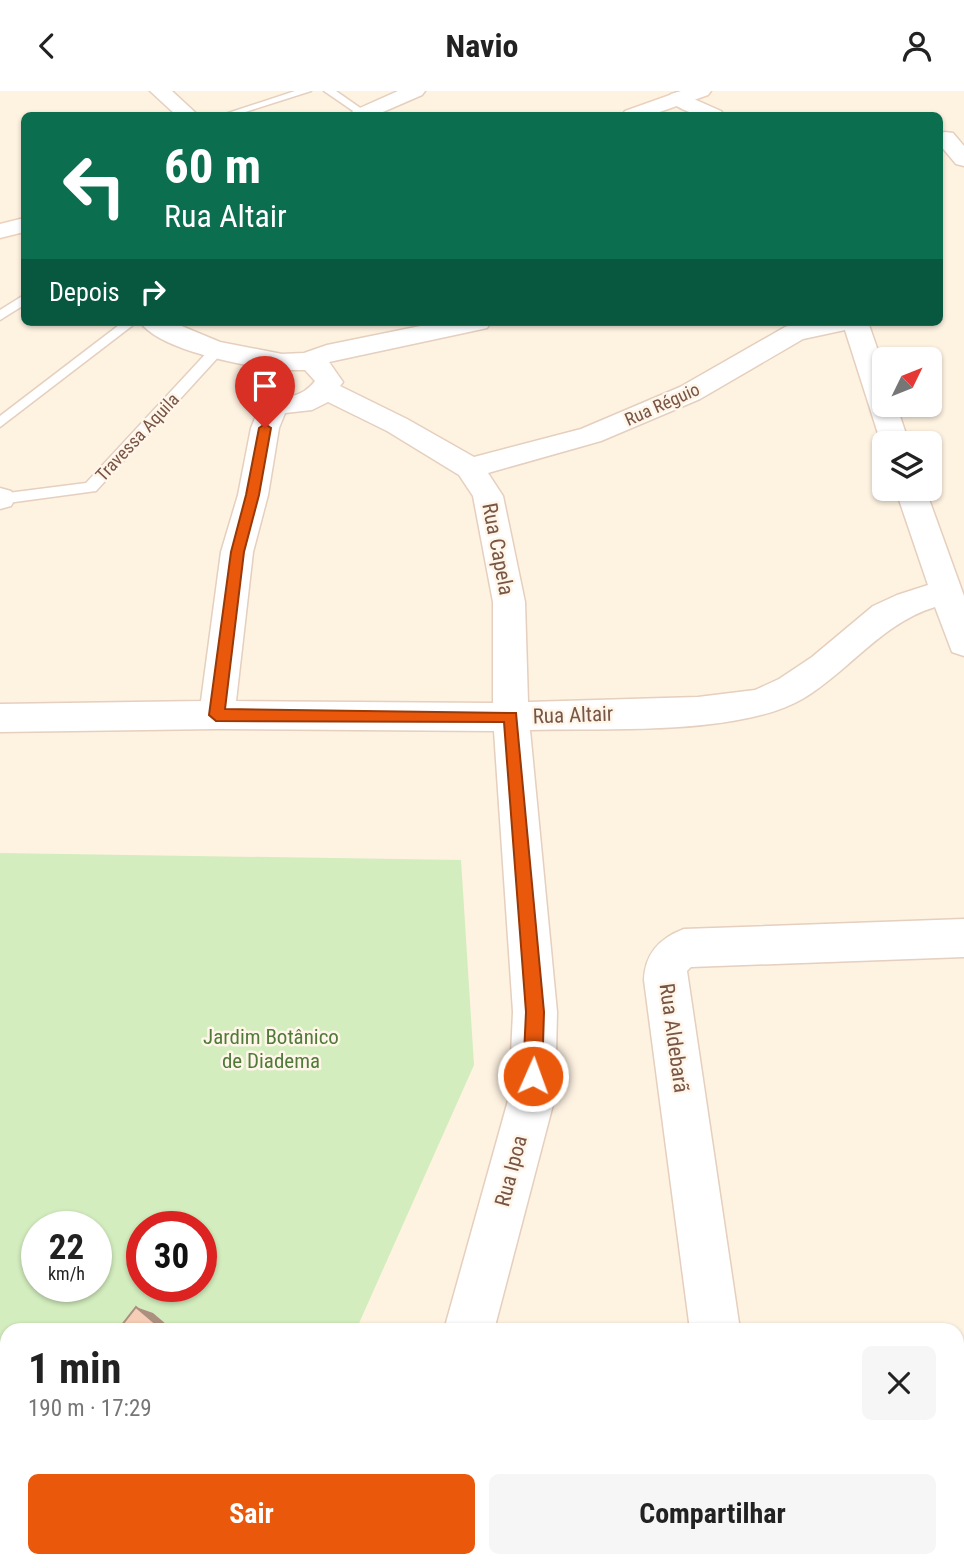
<!DOCTYPE html>
<html lang="pt">
<head>
<meta charset="utf-8">
<style>
	body { margin:0; font-family:"Roboto Condensed",sans-serif; background:#f6f6f6; color:#222; height:100vh; display:flex; flex-direction:column; font-size:26px; white-space:nowrap }
	* { box-sizing:border-box; margin:0 }
	p { font-size:23px; color:#767676 }
	.icon { flex:none; width:38px; height:38px; fill:none; stroke:currentColor; stroke-width:2; stroke-linecap:round; stroke-linejoin:round }
	.map { position:relative; flex:1; overflow:hidden }
	.panel { position:absolute; left:0px; top:1232px; width:964px; height:245px; display:flex; flex-direction:column; background:#fff; border-radius:21px 21px 0 0; box-shadow:0 2px 5px #0004 }
	.panel>* { flex:none }
	.hud { position:absolute; left:21px; top:21px; width:922px; height:214px; border-radius:10px; box-shadow:0 2px 5px #0004; background:#0b6e4f; color:#fff; overflow:hidden }
	.needle { width:46px; rotate:47deg }
	.controls { position:absolute; left:872px; top:256px; display:grid; gap:14px }
	.controls a { display:grid; place-items:center; width:70px; height:70px; border-radius:10px; background:#fff; box-shadow:0 2px 5px #0004; font-size:35px }
	.speed { position:absolute; left:21px; top:1120px; display:flex; gap:14px; font-size:35px; font-weight:700; text-align:center }
	.speed>* { display:grid; place-content:center; width:91px; height:91px; border-radius:50%; background:#fff; box-shadow:0 2px 5px #0004; line-height:1 }
	.speed small { font-size:18px; font-weight:400 }
	.speed .limit { border:10px solid #d22; background:#fff; color:#111 }
	.pin { position:absolute; display:grid; place-items:center; width:60px; height:60px; color:#fff; margin:-72px -30px; border-radius:50% 50% 50% 0; rotate:-45deg; box-shadow:0 0 7px #0007 }
	.pin .icon { rotate:45deg }
	.me { position:absolute; width:77px; margin:-38px; rotate:2deg; stroke-linejoin:round; filter:drop-shadow(0 0 5px #0008) }
	.turn { display:flex; align-items:center; gap:24px; height:147px; padding:0 28px; font-size:32px }
	.turn .icon { width:91px; height:91px; stroke-width:2.5 }
	.turn b { display:block; font-size:49px; line-height:60px }
	.then { display:flex; align-items:center; height:66px; padding:0 28px; background:#0003; gap:14px; font-size:26px }
	.round { display:grid; place-items:center; flex:none; width:74px; height:74px; border-radius:10px; background:#f6f6f6 }
	.headline { display:flex; align-items:center; justify-content:space-between; height:119px; padding:0 28px }
	h1 { font-size:42px; font-weight:700; line-height:52px }
	.primary-button { display:flex; gap:14px; margin-top:auto; padding:14px 28px }
	.primary-button a { flex:1; height:80px; border-radius:10px; background:#ea580c; color:#fff; font-size:28px; font-weight:700; line-height:80px; text-align:center }
	.primary-button a+a { background:#f6f6f6; color:#222 }
	header { display:flex; justify-content:space-between; align-items:center; height:91px; padding:0 28px; background:#fff; font-size:32px; font-weight:700 }
	.map>svg:first-child { display:block }
	.green { fill:#d3edbe; fill-rule:evenodd }
	.lines { fill:none; stroke-linecap:round; stroke-linejoin:round }
	.lane-casing { stroke:#e5cfbe; stroke-width:3 }
	.street-casing { stroke:#e5cfbe; stroke-width:3 }
	.secondary-casing { stroke:#ebd0bb; stroke-width:3 }
	.lane { fill:#fff; fill-rule:evenodd }
	.street { fill:#fff; fill-rule:evenodd }
	.secondary { fill:#fff; fill-rule:evenodd }
	.shaded-wall { fill:#ac907f }
	.building { fill:#f6cdb6; stroke:#ac907f; stroke-width:2 }
	.route { fill:#ea580c; stroke:#983908; stroke-width:2 }
	.labels { text-anchor:middle; dominant-baseline:central; stroke-width:5; stroke-linejoin:round; paint-order:stroke }
	.far-street-label { font-size:18px; fill:#785545; stroke:#fff6e9 }
	.street-label { font-size:21px; fill:#785545; stroke:#fff6e9 }
	.park-label { font-size:21px; fill:#4f7a3a; stroke:#fff6e9 }
</style>
</head>
<body>
<header><svg class="icon" aria-label="back" viewBox="0 0 24 24"><path d="M15 5l-7 7 7 7"/></svg>Navio<svg class="icon" aria-label="person" viewBox="0 0 24 24"><circle cx="12" cy="8" r="4"/><path d="M4 21q1-7 8-7t8 7"/></svg></header>
<div class="map">
<svg width="964" height="1477" viewBox="0 0 964 1477">
	<rect width="100%" height="100%" fill="#fef2e1"/>
	<path class="green" d="M0 762 461 769 474 974 356 1239H7V1470H322V1477H0ZM37 1136H96V1195H37ZM142 1136H201V1195H142Z"/>
	<g class="lines">
		<g class="lane-casing">
			<g id="lane">
				<polygon points="295,0 311,0 236,24 222,24"/>
				<polygon points="324,0 336,0 369,23 359,24"/>
				<polygon points="24,204 24,214 0,229 0,219"/>
				<polygon points="123,231 137,231 0,336 0,325"/>
				<polygon points="217,255 222,256 222,262 96,400 0,413 0,403 86,392 212,256"/>
			</g>
		</g>
		<g class="street-casing">
			<g id="street">
				<polygon points="150,0 172,0 198,24 176,24"/>
				<polygon points="398,0 425,0 422,4 376,24 350,24 353,20"/>
				<path d="M678 1 721 20 724 24C705 26 681 23 668 7L671 3Z"/>
				<polygon points="945,41 953,42 964,55 964,75 956,73 940,54 940,42"/>
				<path d="M140 231H172L220 251 282 263 304 262 327 254 440 231H491L487 237 478 239 329 271 343 291 340 295 407 328 474 366 581 338 680 296 785 236 802 231H868L884 277V313H896L909 352H884V357L881 352 845 239 803 248 700 308 601 350 488 382 503 405 525 511 528 611 698 606 755 599 779 588 812 566 873 515 897 504 928 494 895 397H925L964 505V565L952 561 935 516C882 532 850 579 804 607 741 645 605 637 530 639L557 921 555 1006 494 1239H444L509 1006 513 921 494 640 217 638 0 641V613L201 610 221 461 238 404 251 337 260 315 250 308 242 293 253 275C223 270 158 256 140 231ZM287 279H305L315 290C304 305 279 314 269 293L272 287ZM328 311 387 340 459 384 473 405 493 511V612L236 610 253 461 268 404 279 337 285 322 312 319Z"/>
				<polygon points="0,397 11,400 15,408 11,415 0,418"/>
				<path d="M964 828V866L691 876 687 880 740 1239H690L644 889C645 862 660 847 684 838Z"/>
				<polygon points="381,1470 437,1470 436,1477 380,1477"/>
				<polygon points="720,1470 776,1470 777,1477 721,1477"/>
			</g>
		</g>
		<g class="secondary-casing">
			<g id="secondary">
				<polygon points="681,0 711,0 708,4 651,24 622,24 625,20"/>
				<polygon points="24,127 24,141 0,147 0,133"/>
			</g>
		</g>
		<use href="#lane" class="lane"/>
		<use href="#street" class="street"/>
		<use href="#secondary" class="secondary"/>
	</g>
	<g class="shaded-wall">
		<polygon points="136,1216 153,1222 173,1239 163,1239"/>
		<polygon points="76,1470 93,1470 88,1477 71,1477"/>
	</g>
	<g class="building">
		<polygon points="136,1216 163,1239 118,1239"/>
		<polygon points="7,1383 7,1470 76,1470 71,1477 0,1477 0,1392"/>
	</g>
	<polygon class="route" points="265,333 271,337 259,404 244,461 225,618 516,622 544,921 542,985 539,991 533,994 526,991 523,985 526,921 504,631 216,630 209,624 231,461 246,404 259,337"/>
	<g class="labels">
		<g class="far-street-label">
			<text transform="translate(662 313) rotate(-24)">Rua Réguio</text>
			<text transform="translate(137 346) rotate(-47)">Travessa Aquila</text>
		</g>
		<g class="street-label">
			<text transform="translate(498 458) rotate(79)">Rua Capela</text>
			<text transform="translate(573 624) rotate(-2)">Rua Altair</text>
			<text transform="translate(674 947) rotate(82)">Rua Aldebarã</text>
			<text transform="translate(511 1080) rotate(-75)">Rua Ipoa</text>
		</g>
		<g class="park-label">
			<text x="271" y="946">Jardim Botânico<tspan x="271" dy="24">de Diadema</tspan></text>
		</g>
	</g>
</svg>
<div class="controls">
<a><svg class="needle" viewBox="-14 -14 28 28"><path d="M0-13l5 13h-10z" fill="#e53935"/><path d="M0 13l5-13h-10z" fill="#767676"/></svg></a>
<a><svg class="icon" aria-label="layers" viewBox="0 0 24 24"><path d="M12 4l9 5-9 5-9-5zM3 14l9 5 9-5"/></svg></a>
</div>
<div class="speed"><div>22<small>km/h</small></div><div class="limit">30</div></div>
<div class="pin" style="left:265px;top:337px;background:#d93025"><svg class="icon" aria-label="arrive" viewBox="0 0 24 24"><path d="M6 21V4h12l-3 4 3 4H6"/></svg></div>
<svg class="me" style="left:533px;top:985px" viewBox="-20 -20 40 40"><circle r="17" fill="#ea580c" stroke="#fff" stroke-width="3"/><path d="M0-11L8 9 0 5-8 9z" fill="#fff"/></svg>
<div class="hud">
<div class="turn"><svg class="icon" aria-label="left" viewBox="0 0 24 24"><path d="M17 20v-9H6M10 6l-5 5 5 5"/></svg><div><b>60 m</b>Rua Altair</div></div>
<div class="then">Depois<svg class="icon" aria-label="right" viewBox="0 0 24 24"><path d="M7 20v-9h11M14 6l5 5-5 5"/></svg></div>
</div>
<section class="panel">
<div class="headline"><div><h1>1 min</h1><p>190 m · 17:29</p></div><a class="round"><svg class="icon" aria-label="close" viewBox="0 0 24 24"><path d="M6 6l12 12M18 6L6 18"/></svg></a></div>
<div class="primary-button"><a>Sair</a><a>Compartilhar</a></div>
</section>
</div>
</body>
</html>
